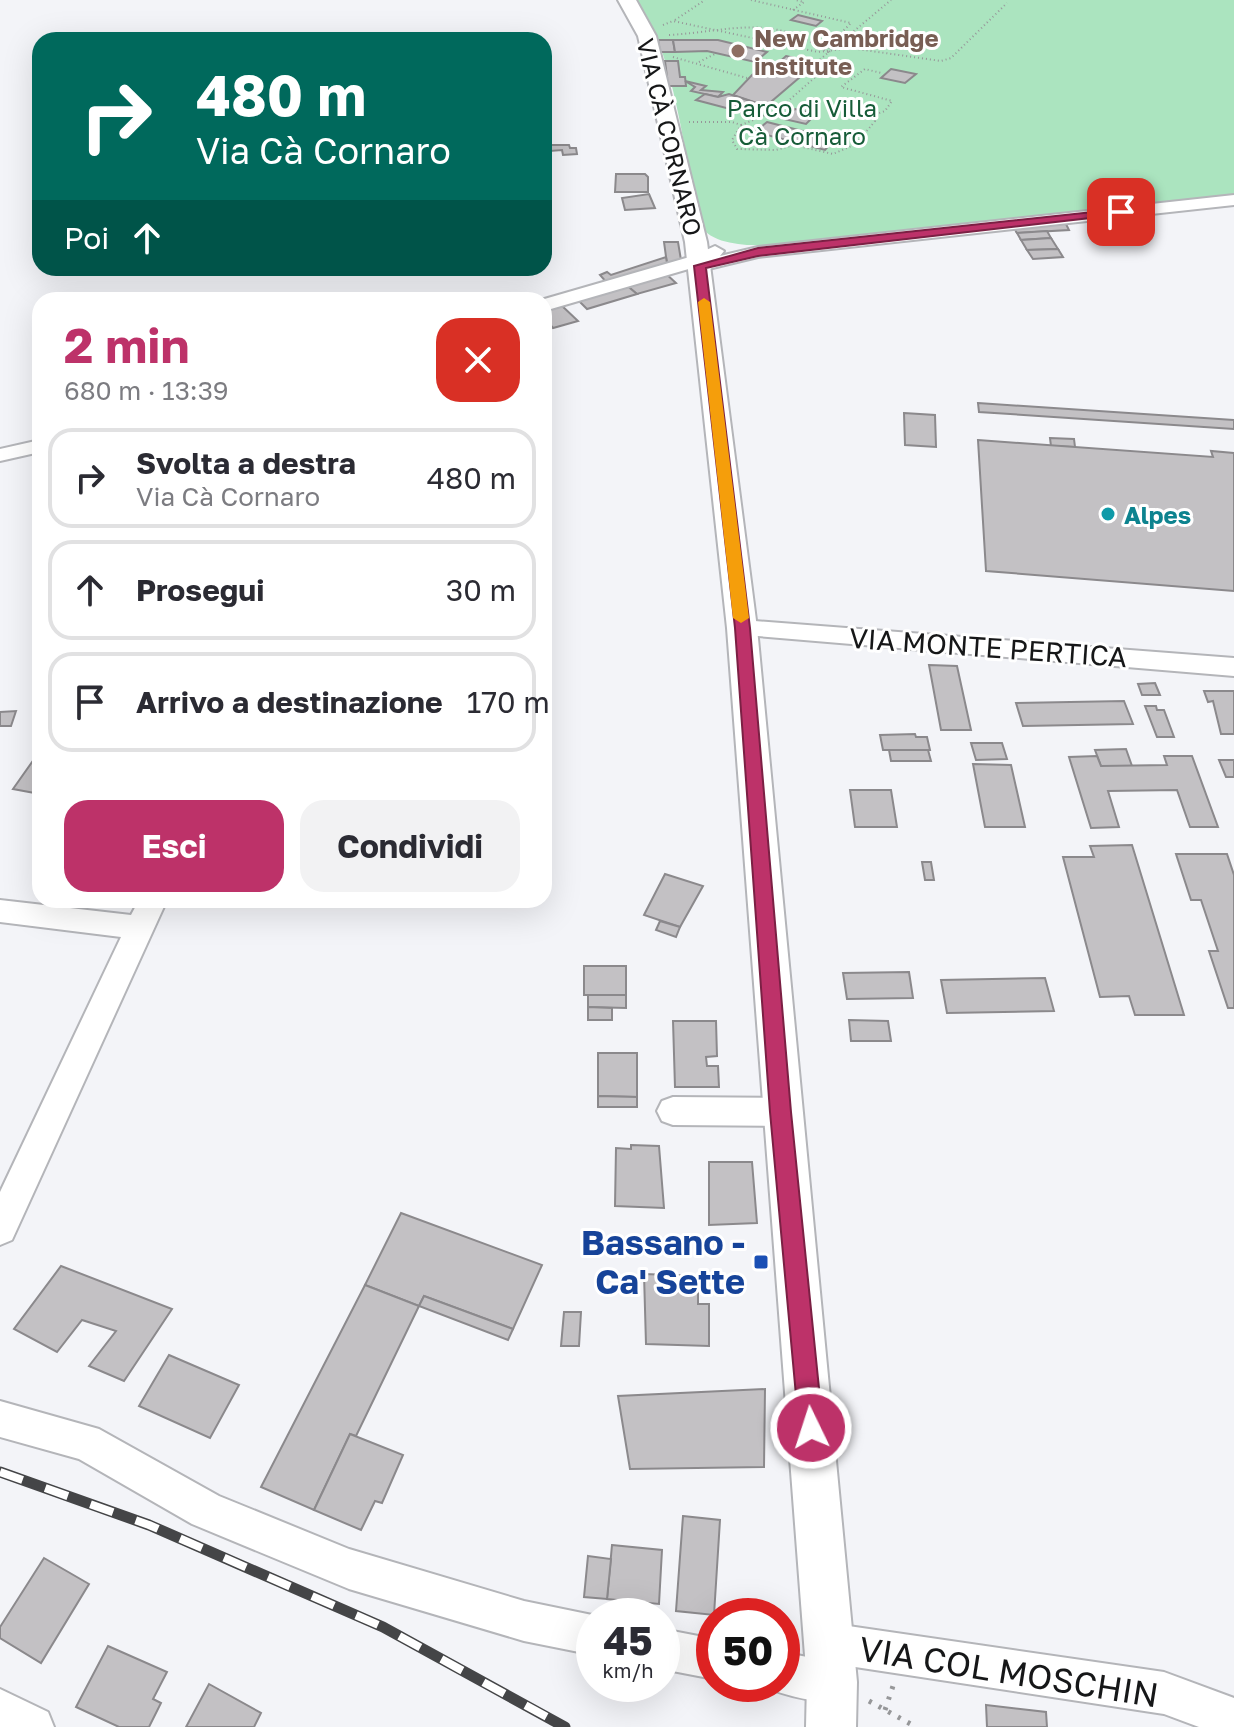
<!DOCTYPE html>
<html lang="it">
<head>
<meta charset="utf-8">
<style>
	body { margin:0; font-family:"Golos Text",sans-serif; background:#f2f2f3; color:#2b2b33; height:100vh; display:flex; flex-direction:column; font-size:30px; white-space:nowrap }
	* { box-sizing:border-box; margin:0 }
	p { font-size:26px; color:#7c7c81 }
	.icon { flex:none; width:44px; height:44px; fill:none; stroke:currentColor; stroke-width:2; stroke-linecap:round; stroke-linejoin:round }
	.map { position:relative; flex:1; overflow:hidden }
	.details { position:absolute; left:32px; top:292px; width:520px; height:616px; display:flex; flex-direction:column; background:#fff; border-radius:24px; box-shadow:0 8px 32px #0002 }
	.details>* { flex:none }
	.hud { position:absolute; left:32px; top:32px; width:520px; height:244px; border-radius:24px; box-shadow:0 8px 32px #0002; background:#00695c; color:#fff; overflow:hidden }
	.speed { position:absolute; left:576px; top:1598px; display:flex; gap:16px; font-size:40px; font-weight:700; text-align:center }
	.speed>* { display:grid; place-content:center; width:104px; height:104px; border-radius:50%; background:#fff; box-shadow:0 8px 32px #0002; line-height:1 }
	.speed small { font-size:20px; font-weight:400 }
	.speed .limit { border:12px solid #d22; background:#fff; color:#111 }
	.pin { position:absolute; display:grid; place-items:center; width:68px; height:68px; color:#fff; margin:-34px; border-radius:16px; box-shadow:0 4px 12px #0006 }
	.me { position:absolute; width:88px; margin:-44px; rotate:356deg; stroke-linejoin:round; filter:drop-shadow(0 0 6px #0008) }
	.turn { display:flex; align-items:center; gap:28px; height:168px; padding:0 32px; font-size:36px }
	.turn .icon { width:104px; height:104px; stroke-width:2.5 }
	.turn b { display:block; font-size:56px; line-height:68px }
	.then { display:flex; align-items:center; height:76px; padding:0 32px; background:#0003; gap:16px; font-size:30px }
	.round { display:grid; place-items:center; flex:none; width:84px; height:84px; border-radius:24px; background:#f2f2f3 }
	.summary { display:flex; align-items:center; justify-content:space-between; height:136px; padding:0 32px }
	h1 { font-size:48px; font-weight:700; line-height:60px; color:#bd3269 }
	.action { display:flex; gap:16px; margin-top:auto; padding:16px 32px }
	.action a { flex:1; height:92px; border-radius:24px; background:#bd3269; color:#fff; font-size:32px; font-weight:700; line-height:92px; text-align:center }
	.action a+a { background:#f2f2f3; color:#2b2b33 }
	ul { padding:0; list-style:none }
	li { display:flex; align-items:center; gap:24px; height:100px; margin:0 16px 12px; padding:0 16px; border:4px solid #e1e1e2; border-radius:24px }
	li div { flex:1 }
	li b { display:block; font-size:30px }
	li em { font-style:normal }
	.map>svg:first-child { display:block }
	.green { fill:#abe4bf }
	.building { fill:#c3c1c4; stroke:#8b898c; stroke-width:2 }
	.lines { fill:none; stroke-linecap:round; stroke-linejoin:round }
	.minor-casing { stroke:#b4b5b9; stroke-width:4 }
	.major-casing { stroke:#b4b5b9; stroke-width:4 }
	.path-far1 { stroke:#969799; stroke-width:2; stroke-dasharray:1 3; stroke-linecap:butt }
	.path { stroke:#969799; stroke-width:5; stroke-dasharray:3 8; stroke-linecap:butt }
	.minor { fill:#fff; fill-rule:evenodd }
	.major { fill:#fff; fill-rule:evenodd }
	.rail-casing { stroke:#444547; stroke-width:11 }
	.rail { stroke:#fff; stroke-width:8; stroke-dasharray:24; stroke-linecap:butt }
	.route { fill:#bd3269; stroke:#7b2044; stroke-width:2 }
	.slow { fill:#f59e0b }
	.education-dot { fill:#8d6e63; stroke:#fff; stroke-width:3 }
	.culture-dot { fill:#0f9aa8; stroke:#fff; stroke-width:3 }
	.transit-dot { fill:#1a4fb4; stroke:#fff; stroke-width:3 }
	.labels { text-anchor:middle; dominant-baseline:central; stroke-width:6; stroke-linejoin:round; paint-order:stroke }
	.far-education-label { font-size:24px; font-weight:bold; fill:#785e54; stroke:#fff; text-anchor:start }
	.far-park-label { font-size:24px; fill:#165c38; stroke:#fff }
	.far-street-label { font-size:24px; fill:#161718; stroke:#fff }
	.far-culture-label { font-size:24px; font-weight:bold; fill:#0d838f; stroke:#fff; text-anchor:start }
	.street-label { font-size:28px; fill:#161718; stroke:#fff }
	.near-transit-label { font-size:34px; font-weight:bold; fill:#164399; stroke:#fff; text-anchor:end }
	.near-street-label { font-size:34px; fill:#161718; stroke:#fff }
</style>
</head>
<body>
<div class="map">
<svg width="1234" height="1727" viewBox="0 0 1234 1727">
	<rect width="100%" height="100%" fill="#f3f4f8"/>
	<path class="green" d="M636 0H1234V197L776 246C754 245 717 247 702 228 684 164 676 50 636 0Z"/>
	<g class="building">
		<polygon points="798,15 822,21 816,26 791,20"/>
		<polygon points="658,40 673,40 675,52 660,52"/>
		<polygon points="673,40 718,40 767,52 755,62 707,51 675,52"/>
		<polygon points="786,56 807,61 796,69 806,72 766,106 733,95 752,75 764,67 776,65"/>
		<polygon points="665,61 678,61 680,77 685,77 686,86 664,86 663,77 667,77"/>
		<polygon points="891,69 916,74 905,83 881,78"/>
		<polygon points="685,81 706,86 701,90 723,92 718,97 691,91 695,87"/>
		<polygon points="705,94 718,97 729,94 756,103 745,113 696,100"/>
		<polygon points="795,109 816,114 806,124 784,119"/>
		<polygon points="767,122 814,134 802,144 755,132"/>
		<polygon points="814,134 835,139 825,150 802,144"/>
		<polygon points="549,145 569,145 570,148 576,148 577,154 563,155 562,150 550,151"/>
		<polygon points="616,174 645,174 648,177 648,192 615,192"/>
		<polygon points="649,194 655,208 625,210 622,198"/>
		<polygon points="1065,222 1069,230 1017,233 1012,225"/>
		<polygon points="1047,231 1051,238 1021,240 1017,233"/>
		<polygon points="1051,238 1058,249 1027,250 1021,240"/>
		<polygon points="664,242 678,242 681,260 667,264"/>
		<polygon points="1058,249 1063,257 1033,259 1027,250"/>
		<polygon points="666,257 667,263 607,283 600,275 607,272 611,275"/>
		<polygon points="664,272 676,283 637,294 625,284"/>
		<polygon points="625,284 637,294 587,309 576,298"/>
		<polygon points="560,304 578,321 553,328 548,322 544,324 544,310"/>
		<polygon points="978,403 1234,420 1234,429 979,412"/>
		<polygon points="904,413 935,415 936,447 905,445"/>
		<polygon points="1050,438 1074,439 1075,447 1051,446"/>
		<polygon points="978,440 1213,457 1211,451 1234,453 1234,591 986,571"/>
		<polygon points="929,665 957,666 971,730 941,730"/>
		<polygon points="1155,683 1160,695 1142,695 1138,684"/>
		<polygon points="1204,691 1234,691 1234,734 1221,734 1213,701 1208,702"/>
		<polygon points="1124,701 1133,724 1023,726 1016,703"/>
		<polygon points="1145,706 1156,706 1157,710 1164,710 1174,737 1157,737"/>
		<polygon points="16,711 11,726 0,726 0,712"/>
		<polygon points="915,734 916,737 927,737 930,750 883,750 880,735"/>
		<polygon points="971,743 1002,743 1007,759 976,760"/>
		<polygon points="1126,749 1132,766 1101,766 1095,750"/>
		<polygon points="889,750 928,750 931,761 891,761"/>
		<polygon points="37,755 40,755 40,794 13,789"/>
		<polygon points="1097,756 1101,766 1167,765 1164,756 1192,756 1218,827 1190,827 1177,790 1108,791 1119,827 1091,828 1069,757"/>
		<polygon points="1219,760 1234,760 1234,777 1226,777"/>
		<polygon points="973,764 1011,765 1025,827 985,827"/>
		<polygon points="850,790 891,790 897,827 855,827"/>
		<polygon points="1132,845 1184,1015 1135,1015 1129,996 1100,997 1063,857 1094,857 1090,846"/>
		<polygon points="1176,854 1227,854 1234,875 1234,1008 1228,1008 1209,951 1218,951 1201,900 1191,900"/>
		<polygon points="922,862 931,862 934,880 925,880"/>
		<polygon points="665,874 703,886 680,927 644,915"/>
		<polygon points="660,921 680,927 676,937 656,930"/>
		<rect x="584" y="966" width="42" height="29"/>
		<polygon points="909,972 913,998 847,999 843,973"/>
		<polygon points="1045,978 1054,1011 947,1013 941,980"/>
		<polygon points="588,995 626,995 626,1008 588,1007"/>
		<polygon points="588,1007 612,1008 612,1020 588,1020"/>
		<polygon points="849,1020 888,1021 891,1041 851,1041"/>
		<polygon points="673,1021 716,1021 717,1056 706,1057 707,1066 718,1066 719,1087 675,1087"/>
		<polygon points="598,1053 637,1053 637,1097 598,1096"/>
		<polygon points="598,1096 637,1097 637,1107 598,1107"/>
		<polygon points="631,1145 659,1146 664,1208 615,1206 616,1148 631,1149"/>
		<polygon points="709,1162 752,1162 757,1223 709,1225"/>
		<polygon points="401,1213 542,1265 513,1329 424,1296 419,1306 365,1285"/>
		<polygon points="61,1266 172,1309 124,1381 89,1366 116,1331 82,1320 57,1352 14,1329"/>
		<polygon points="644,1274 698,1276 698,1304 709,1304 709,1346 646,1344"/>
		<polygon points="365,1285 419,1306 356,1436 350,1434 314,1510 261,1487"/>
		<polygon points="424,1296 513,1329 508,1340 419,1306"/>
		<polygon points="564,1312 581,1312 579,1346 561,1346"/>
		<polygon points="169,1355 239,1385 210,1438 139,1406"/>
		<polygon points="765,1389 764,1467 630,1469 618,1396"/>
		<polygon points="350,1434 403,1455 382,1503 375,1501 361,1530 314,1510"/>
		<polygon points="683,1516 720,1520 714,1615 676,1611"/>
		<polygon points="612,1545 662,1550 659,1604 607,1599"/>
		<polygon points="588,1556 611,1559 607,1599 584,1597"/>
		<polygon points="44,1558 89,1584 41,1663 0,1638 0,1627"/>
		<polygon points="108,1646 167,1672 153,1699 161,1703 149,1727 119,1727 76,1707"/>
		<polygon points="209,1684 261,1713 254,1727 186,1727"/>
		<polygon points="986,1705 1046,1712 1047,1727 987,1727"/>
	</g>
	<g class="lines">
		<g class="minor-casing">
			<g id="minor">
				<polygon points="1234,195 1234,205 758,257 700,271 692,268 544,311 544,300 541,300 693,256 715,246 724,251 720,256 758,247"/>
				<polygon points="40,440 40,452 0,461 0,449"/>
				<polygon points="742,620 1234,658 1234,676 733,634 730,628 733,622"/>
				<polygon points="0,900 131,915 139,900 167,900 12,1240 0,1245 0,1192 121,937 0,922"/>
				<polygon points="673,1097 781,1098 792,1102 797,1112 792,1122 781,1126 673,1125 662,1121 657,1111 662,1101"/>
				<polygon points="0,1401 99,1429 219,1496 349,1549 524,1601 597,1616 594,1616 594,1655 524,1641 349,1589 192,1524 79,1459 0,1437"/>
				<path d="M828 1623 1164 1672 1234 1698V1727H1199L1164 1714 842 1665 847 1667 853 1682 847 1697C823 1706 791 1697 767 1688L766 1684H782V1652L817 1659 808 1643 814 1629Z"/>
				<polygon points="662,1629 714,1639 714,1679 662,1669"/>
				<polygon points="0,1689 48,1712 54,1727 0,1727"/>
			</g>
		</g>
		<g class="major-casing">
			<polygon id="major" points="618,0 636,0 656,36 707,242 757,628 857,1682 856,1727 806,1727 807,1682 727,628 685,242 638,36"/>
		</g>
		<g class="path-far1">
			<polyline points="793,10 804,2 796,0"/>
			<polyline points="675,20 705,0"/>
			<polyline points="663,25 673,21 818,52 850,48 941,61 951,58 1007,3"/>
			<path d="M669 35C734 31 769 13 828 52L831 43 851 23 751 0"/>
			<polyline points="673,57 747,78"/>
			<polyline points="699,62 715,54"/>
			<polyline points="689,122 732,122 741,125 732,140 737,149 776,150 794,145 833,154 856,144 875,121 871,116 885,111 892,101 841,87 865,69 881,73"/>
			<polyline points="741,125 778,110 821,72 817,62 891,0"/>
		</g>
		<g class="path">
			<polyline points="869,1701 916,1727"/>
			<polyline points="885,1710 894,1683"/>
		</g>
		<use href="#minor" class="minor"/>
		<use href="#major" class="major"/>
		<g class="rail-casing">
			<polyline id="rail" points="0,1472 149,1525 383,1627 565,1727"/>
		</g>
		<use href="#rail" class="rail"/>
	</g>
	<polygon class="route" points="1121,209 1125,210 1125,214 758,256 706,268 750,628 791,1112 823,1428 820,1437 811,1440 803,1437 799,1428 770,1112 735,628 694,266 758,248"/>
	<polygon class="slow" points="704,298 710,302 749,618 741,623 733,618 698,302"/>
	<circle class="education-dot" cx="738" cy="51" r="8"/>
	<circle class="culture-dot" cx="1108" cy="514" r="8"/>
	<rect class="transit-dot" x="753" y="1254" width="16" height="16" rx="4"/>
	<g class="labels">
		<g class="far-education-label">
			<text x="754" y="37">New Cambridge<tspan x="754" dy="28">institute</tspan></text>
		</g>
		<g class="far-park-label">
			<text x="802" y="107">Parco di Villa<tspan x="802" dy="28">Cà Cornaro</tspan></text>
		</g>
		<g class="far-street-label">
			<text transform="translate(670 137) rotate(76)">VIA CÀ CORNARO</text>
		</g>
		<g class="far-culture-label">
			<text x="1124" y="514">Alpes</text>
		</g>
		<g class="street-label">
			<text transform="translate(988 647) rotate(4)">VIA MONTE PERTICA</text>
		</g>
		<g class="near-transit-label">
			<text x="745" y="1242">Bassano -<tspan x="745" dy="39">Ca' Sette</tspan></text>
		</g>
		<g class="near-street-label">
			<text transform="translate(1009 1671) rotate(9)">VIA COL MOSCHIN</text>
		</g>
	</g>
</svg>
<div class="speed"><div>45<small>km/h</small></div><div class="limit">50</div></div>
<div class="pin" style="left:1121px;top:212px;background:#d93025"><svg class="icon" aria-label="arrive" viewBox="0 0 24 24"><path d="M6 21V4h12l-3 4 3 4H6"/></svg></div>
<svg class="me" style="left:811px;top:1428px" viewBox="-20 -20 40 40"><circle r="17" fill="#bd3269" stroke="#fff" stroke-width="3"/><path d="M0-11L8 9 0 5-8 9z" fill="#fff"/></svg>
<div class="hud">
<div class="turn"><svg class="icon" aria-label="right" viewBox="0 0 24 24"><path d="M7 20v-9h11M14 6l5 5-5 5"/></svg><div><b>480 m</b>Via Cà Cornaro</div></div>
<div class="then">Poi<svg class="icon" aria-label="ahead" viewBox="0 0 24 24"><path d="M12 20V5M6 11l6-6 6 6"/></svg></div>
</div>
<section class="details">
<div class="summary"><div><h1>2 min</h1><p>680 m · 13:39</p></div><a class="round" style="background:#d93025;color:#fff"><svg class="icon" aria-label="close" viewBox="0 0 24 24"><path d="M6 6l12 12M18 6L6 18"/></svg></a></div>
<ul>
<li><svg class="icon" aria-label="right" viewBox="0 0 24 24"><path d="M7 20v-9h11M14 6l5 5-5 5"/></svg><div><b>Svolta a destra</b><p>Via Cà Cornaro</p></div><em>480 m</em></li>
<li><svg class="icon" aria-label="ahead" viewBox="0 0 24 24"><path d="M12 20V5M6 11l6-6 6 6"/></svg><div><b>Prosegui</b></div><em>30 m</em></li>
<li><svg class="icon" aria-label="arrive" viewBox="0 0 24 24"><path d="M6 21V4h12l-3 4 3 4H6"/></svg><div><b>Arrivo a destinazione</b></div><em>170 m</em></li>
</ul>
<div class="action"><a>Esci</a><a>Condividi</a></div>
</section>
</div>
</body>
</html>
